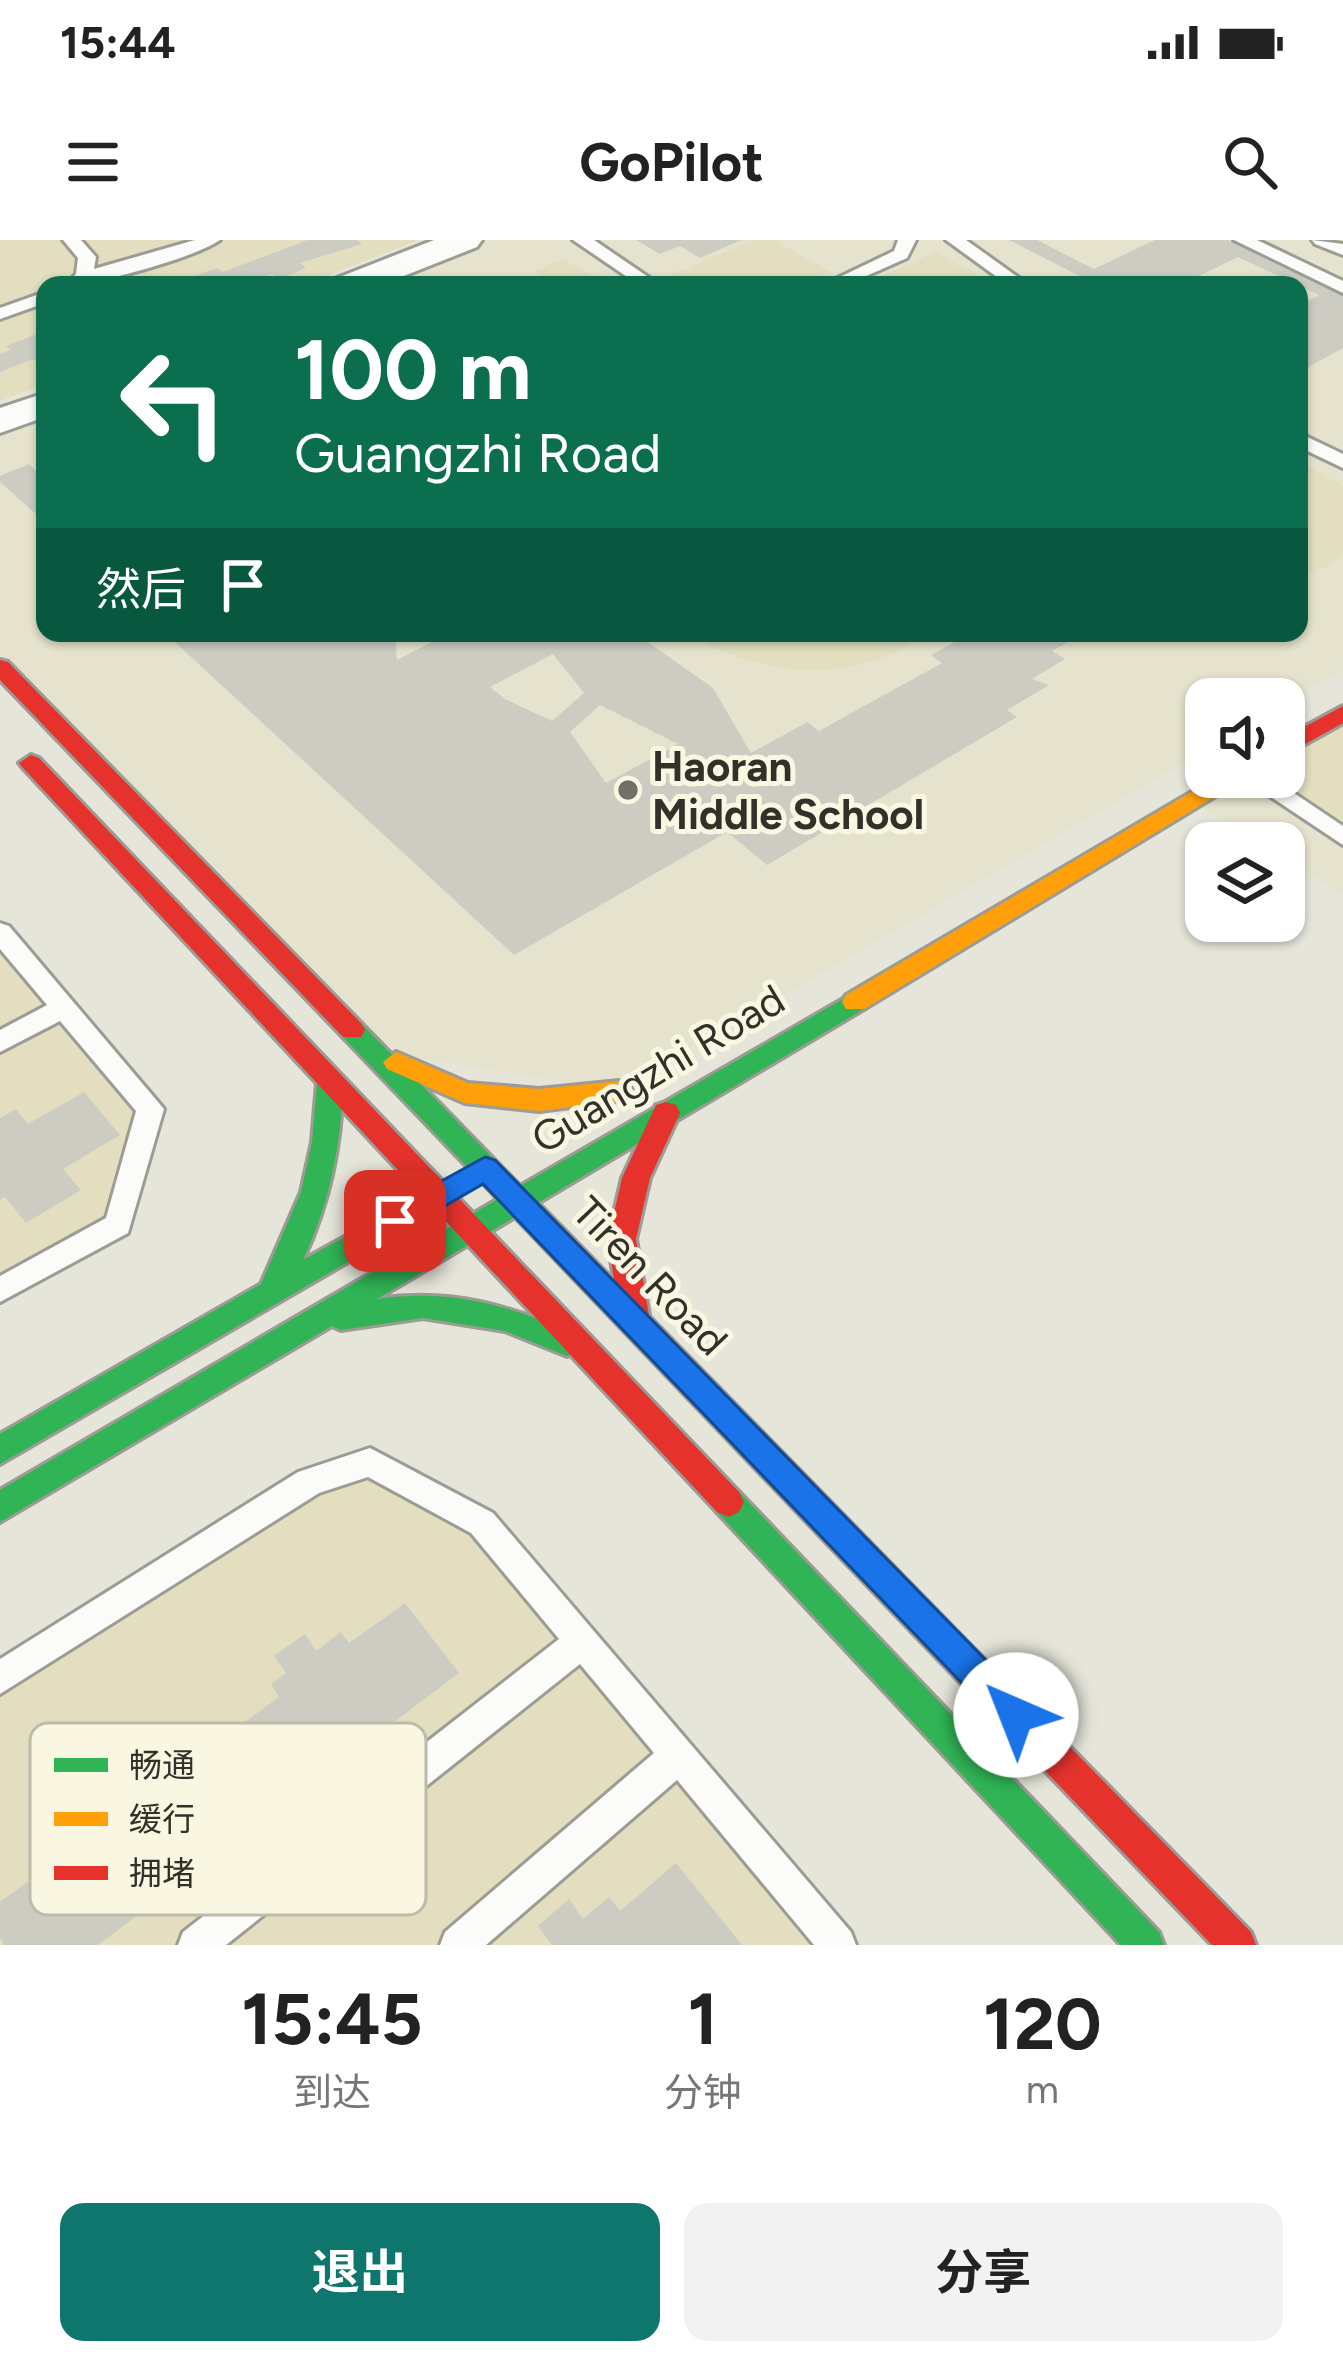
<!DOCTYPE html>
<html lang="zh">
<head>
<meta charset="utf-8">
<style>
	body { margin:0; font-family:Figtree,"Noto Sans SC",sans-serif; background:#f2f2f2; color:#222; height:100vh; display:flex; flex-direction:column; font-size:45px; white-space:nowrap }
	* { box-sizing:border-box; margin:0 }
	p { font-size:39px; color:#767676 }
	.icon { flex:none; width:66px; height:66px; fill:none; stroke:currentColor; stroke-width:2; stroke-linecap:round; stroke-linejoin:round }
	.map { position:relative; height:1705px; overflow:hidden }
	.side { display:flex; flex-direction:column; background:#fff; flex:1 }
	.side>* { flex:none }
	.banner { position:absolute; left:36px; top:36px; width:1272px; height:366px; border-radius:24px; box-shadow:0 3px 9px #0004; background:#0b6e4f; color:#fff; overflow:hidden }
	.buttons { position:absolute; left:1185px; top:438px; display:grid; gap:24px }
	.buttons a { display:grid; place-items:center; width:120px; height:120px; border-radius:24px; background:#fff; box-shadow:0 3px 9px #0004; font-size:60px }
	.pin { position:absolute; display:grid; place-items:center; width:102px; height:102px; color:#fff; margin:-51px; border-radius:24px; box-shadow:0 6px 18px #0006 }
	.me { position:absolute; width:132px; margin:-66px; rotate:316deg; stroke-linejoin:round; filter:drop-shadow(0 0 9px #0008) }
	.turn { display:flex; align-items:center; gap:42px; height:252px; padding:0 60px; font-size:54px }
	.turn .icon { width:156px; height:156px; stroke-width:2.5 }
	.turn b { display:block; font-size:84px; line-height:102px }
	.then { display:flex; align-items:center; height:114px; padding:0 60px; background:#0003; gap:24px; font-size:45px }
	.eta { display:flex; justify-content:space-evenly; align-items:center; height:204px; text-align:center }
	.eta b { font-size:72px; font-weight:700; line-height:84px }
	.primary-button { display:flex; gap:24px; margin-top:auto; padding:24px 60px }
	.primary-button a { flex:1; height:138px; border-radius:24px; background:#0f766e; color:#fff; font-size:48px; font-weight:700; line-height:138px; text-align:center }
	.primary-button a+a { background:#f2f2f2; color:#222 }
	.status { display:flex; justify-content:space-between; align-items:center; height:84px; padding:0 60px; background:#fff; direction:ltr }
	.status svg { height:33px; fill:currentColor }
	header { display:flex; justify-content:space-between; align-items:center; height:156px; padding:0 60px; background:#fff; font-size:54px; font-weight:700 }
	.map>svg:first-child { display:block }
	.built { fill:#e5e3cd }
	.green { fill:#e2debf }
	.building { fill:#cdccc3; fill-rule:evenodd }
	.lines { fill:none; stroke-linecap:round; stroke-linejoin:round }
	.lane-casing { stroke:#9d9c94; stroke-width:6 }
	.street-casing { stroke:#9d9c94; stroke-width:6 }
	.fast-casing { stroke:#9d9c94; stroke-width:6 }
	.slow-casing { stroke:#9d9c94; stroke-width:6 }
	.jam-casing { stroke:#9d9c94; stroke-width:6 }
	.lane { fill:#fbfbf9; fill-rule:evenodd }
	.street { fill:#fbfbf9; fill-rule:evenodd }
	.fast { fill:#30b455; fill-rule:evenodd }
	.slow { fill:#ff9f0a; fill-rule:evenodd }
	.jam { fill:#e5322d; fill-rule:evenodd }
	.route { fill:#1a73e8; stroke:#114b97; stroke-width:3 }
	.poi-dot { fill:#717067; stroke:#f9f7e1; stroke-width:4.5 }
	.labels { text-anchor:middle; dominant-baseline:central; stroke-width:10; stroke-linejoin:round; paint-order:stroke }
	.poi-label { font-size:42px; font-weight:bold; fill:#323129; stroke:#f9f7e1; text-anchor:start }
	.street-label { font-size:42px; fill:#323129; stroke:#f9f7e1 }
	.key { fill:#f9f7e1; stroke:#bdbcaa; stroke-width:3 }
	.key-label { font-size:33px; fill:#323129 }
</style>
</head>
<body>
<div class="status"><b>15:44</b><svg viewBox="0 0 49 12"><path d="M0 12V9h3v3zM5 12V6h3v6zM10 12V3h3v9zM15 12V0h3v12zM26 1h20v11H26zM47 4h2v5h-2z"/></svg></div>
<header><svg class="icon" aria-label="menu" viewBox="0 0 24 24"><path d="M4 6h16M4 12h16M4 18h16"/></svg>GoPilot<svg class="icon" aria-label="search" viewBox="0 0 24 24"><circle cx="10" cy="10" r="6"/><path d="M15 15l6 6"/></svg></header>
<div class="map">
<svg width="1343" height="1705" viewBox="0 0 1343 1705">
	<rect width="100%" height="100%" fill="#e6e5da"/>
	<g class="built">
		<polygon points="465,0 1343,0 1343,430 1284,465 1284,459 1206,459 1206,510 619,851 372,811 0,427 0,181 45,164 45,393 1299,393 1299,45 350,45"/>
		<polygon points="1343,473 1343,656 1284,616 1284,603 1264,603 1192,562 1284,537"/>
	</g>
	<g class="green">
		<polygon points="0,0 419,0 302,45 45,45 45,144 0,161"/>
		<polygon points="753,0 774,0 829,31 798,45 664,45 657,41"/>
		<polygon points="935,12 985,39 973,45 862,45"/>
		<polygon points="564,19 606,45 469,45 508,39 547,41 535,31"/>
		<polygon points="1299,221 1343,246 1343,313 1332,324 1299,338"/>
		<path d="M686 393H929C852 447 763 438 686 393Z"/>
		<polygon points="1343,473 1343,597 1253,537 1284,537 1284,508"/>
		<polygon points="0,692 150,869 118,985 0,1050"/>
		<polygon points="370,1222 482,1283 831,1705 0,1705 0,1438"/>
	</g>
	<g class="building">
		<polygon points="308,0 356,0 362,4 300,23 306,28 279,39 272,34 243,45 200,45 190,38 217,28 223,32"/>
		<polygon points="636,0 742,0 700,18 680,6 660,14"/>
		<polygon points="1009,0 1037,0 1094,29 1155,0 1228,0 1343,55 1343,108 1299,132 1299,66 1319,55 1238,17 1180,45 1097,45"/>
		<polygon points="45,91 45,129 33,119 0,132 0,114 11,110 6,106"/>
		<polygon points="29,224 38,233 45,230 45,282 0,242 0,236"/>
		<path d="M165 393H395L397 420 450 393H635L713 448 751 513 807 482 819 491 942 423 931 415 971 393H1084L1052 411 1065 419 1032 439 1049 445 1007 470 1017 477 767 625 727 592 514 715ZM553 414 584 453 552 481 505 459 490 447ZM600 465 678 504 606 543 570 492Z"/>
		<polygon points="84,852 120,895 63,929 81,950 26,983 5,957 0,960 0,878 16,869 28,884"/>
		<polygon points="405,1363 459,1433 98,1705 4,1705 0,1697 0,1662 64,1615 56,1601 80,1585 68,1566 103,1541 115,1560 132,1547 140,1559 196,1519 203,1527 234,1504 231,1492 279,1457 271,1444 286,1433 274,1416 305,1394 316,1411 341,1392 349,1403"/>
		<polygon points="676,1623 742,1705 552,1705 538,1686 569,1659 583,1679 609,1657 620,1671"/>
	</g>
	<g class="lines">
		<g class="lane-casing">
			<g id="lane">
				<path d="M63 0H81L96 17 94 29 195 0H220C194 18 96 45 65 45L76 34 78 18Z"/>
				<polygon points="573,0 594,0 660,45 639,45"/>
				<polygon points="898,0 916,0 907,18 846,45 823,45 894,11"/>
				<polygon points="946,0 966,0 1029,45 1008,45"/>
				<polygon points="1234,0 1257,0 1343,41 1343,53"/>
				<polygon points="1312,0 1343,4 1343,15 1315,4"/>
				<polygon points="45,52 45,63 0,79 0,68"/>
				<polygon points="1299,193 1343,214 1343,228 1299,207"/>
				<polygon points="1241,537 1270,537 1343,586 1343,605"/>
				<polygon points="0,683 9,686 164,869 128,993 0,1062 0,1036 106,978 136,871 60,781 0,812 0,790 47,765 0,709"/>
				<polygon points="370,1208 493,1273 851,1692 856,1705 814,1705 677,1540 486,1705 440,1705 445,1692 654,1513 580,1424 226,1705 178,1705 183,1692 559,1399 471,1293 368,1237 319,1253 0,1454 0,1419 298,1232"/>
			</g>
		</g>
		<g class="street-casing">
			<g id="street">
				<polygon points="434,0 482,0 477,7 381,45 331,45 337,38"/>
				<polygon points="45,153 45,177 0,193 0,168"/>
			</g>
		</g>
		<g class="fast-casing">
			<g id="fast">
				<path d="M855 752 868 762 864 769 538 963 936 1370 941 1381 936 1392 924 1397 912 1392 515 977 377 1059C454 1048 507 1066 578 1094L582 1103 578 1112 567 1116 505 1091 423 1078 341 1090 332 1086 0 1282V1250L498 959 343 797 339 790 343 783H361L520 946Z"/>
				<path d="M330 833 340 836 343 843C341 906 330 962 303 1020L388 973 398 977 402 985 398 993 0 1224V1194L261 1044 301 952 312 902 317 843 320 836Z"/>
				<polygon points="728,1247 739,1252 1159,1692 1164,1705 1121,1705 717,1272 712,1262 717,1252"/>
			</g>
		</g>
		<g class="slow-casing">
			<g id="slow">
				<polygon points="1217,537 1247,537 864,769 846,769 842,762 846,755"/>
				<polygon points="396,812 468,843 539,849 619,841 629,844 632,851 629,858 619,861 539,871 465,863 387,829 383,822"/>
			</g>
		</g>
		<g class="jam-casing">
			<g id="jam">
				<polygon points="0,420 8,422 361,783 365,790 361,797 343,797 0,440"/>
				<polygon points="1343,466 1343,483 1284,516 1284,498"/>
				<polygon points="31,515 39,518 739,1252 744,1262 739,1272 728,1277 717,1272 23,528 19,523"/>
				<polygon points="666,862 676,865 680,873 650,938 636,999 650,1081 645,1090 635,1094 625,1090 620,1081 608,999 622,938 656,865"/>
				<polygon points="924,1365 936,1370 1251,1692 1256,1705 1212,1705 912,1392 907,1381 912,1370"/>
			</g>
		</g>
		<use href="#lane" class="lane"/>
		<use href="#street" class="street"/>
		<use href="#fast" class="fast"/>
		<use href="#slow" class="slow"/>
		<use href="#jam" class="jam"/>
	</g>
	<polygon class="route" points="485,917 495,920 1028,1463 1033,1475 1028,1487 1016,1492 1004,1487 483,944 405,989 385,989 381,981 385,972"/>
	<circle class="poi-dot" cx="628" cy="550" r="12"/>
	<g class="labels">
		<g class="poi-label">
			<text x="652" y="526">Haoran<tspan x="652" dy="48">Middle School</tspan></text>
		</g>
		<g class="street-label">
			<text transform="translate(658 829) rotate(-31)">Guangzhi Road</text>
			<text transform="translate(650 1036) rotate(46)">Tiren Road</text>
		</g>
	</g>
	<rect x="30" y="1483" width="396" height="192" rx="18" class="key"/>
	<rect x="54" y="1518" width="54" height="14" fill="#30b455"/>
	<rect x="54" y="1572" width="54" height="14" fill="#ff9f0a"/>
	<rect x="54" y="1626" width="54" height="14" fill="#e5322d"/>
	<g class="key-label">
		<text x="129" y="1537">畅通</text>
		<text x="129" y="1591">缓行</text>
		<text x="129" y="1645">拥堵</text>
	</g>
</svg>
<div class="buttons">
<a><svg class="icon" aria-label="sound" viewBox="0 0 24 24"><path d="M4 9h4l5-4v14l-5-4H4zM17 9q2 3 0 6"/></svg></a>
<a><svg class="icon" aria-label="layers" viewBox="0 0 24 24"><path d="M12 4l9 5-9 5-9-5zM3 14l9 5 9-5"/></svg></a>
</div>
<div class="pin" style="left:395px;top:981px;background:#d93025"><svg class="icon" aria-label="arrive" viewBox="0 0 24 24"><path d="M6 21V4h12l-3 4 3 4H6"/></svg></div>
<svg class="me" style="left:1016px;top:1475px" viewBox="-20 -20 40 40"><circle r="19" fill="#fff"/><path d="M0-13L10 11 0 6-10 11z" fill="#1a73e8"/></svg>
<div class="banner">
<div class="turn"><svg class="icon" aria-label="left" viewBox="0 0 24 24"><path d="M17 20v-9H6M10 6l-5 5 5 5"/></svg><div><b>100 m</b>Guangzhi Road</div></div>
<div class="then">然后<svg class="icon" aria-label="arrive" viewBox="0 0 24 24"><path d="M6 21V4h12l-3 4 3 4H6"/></svg></div>
</div>
</div>
<section class="side">
<div class="eta">
<div><b>15:45</b><p>到达</p></div>
<div><b>1</b><p>分钟</p></div>
<div><b>120</b><p>m</p></div>
</div>
<div class="primary-button"><a>退出</a><a>分享</a></div>
</section>
</body>
</html>
